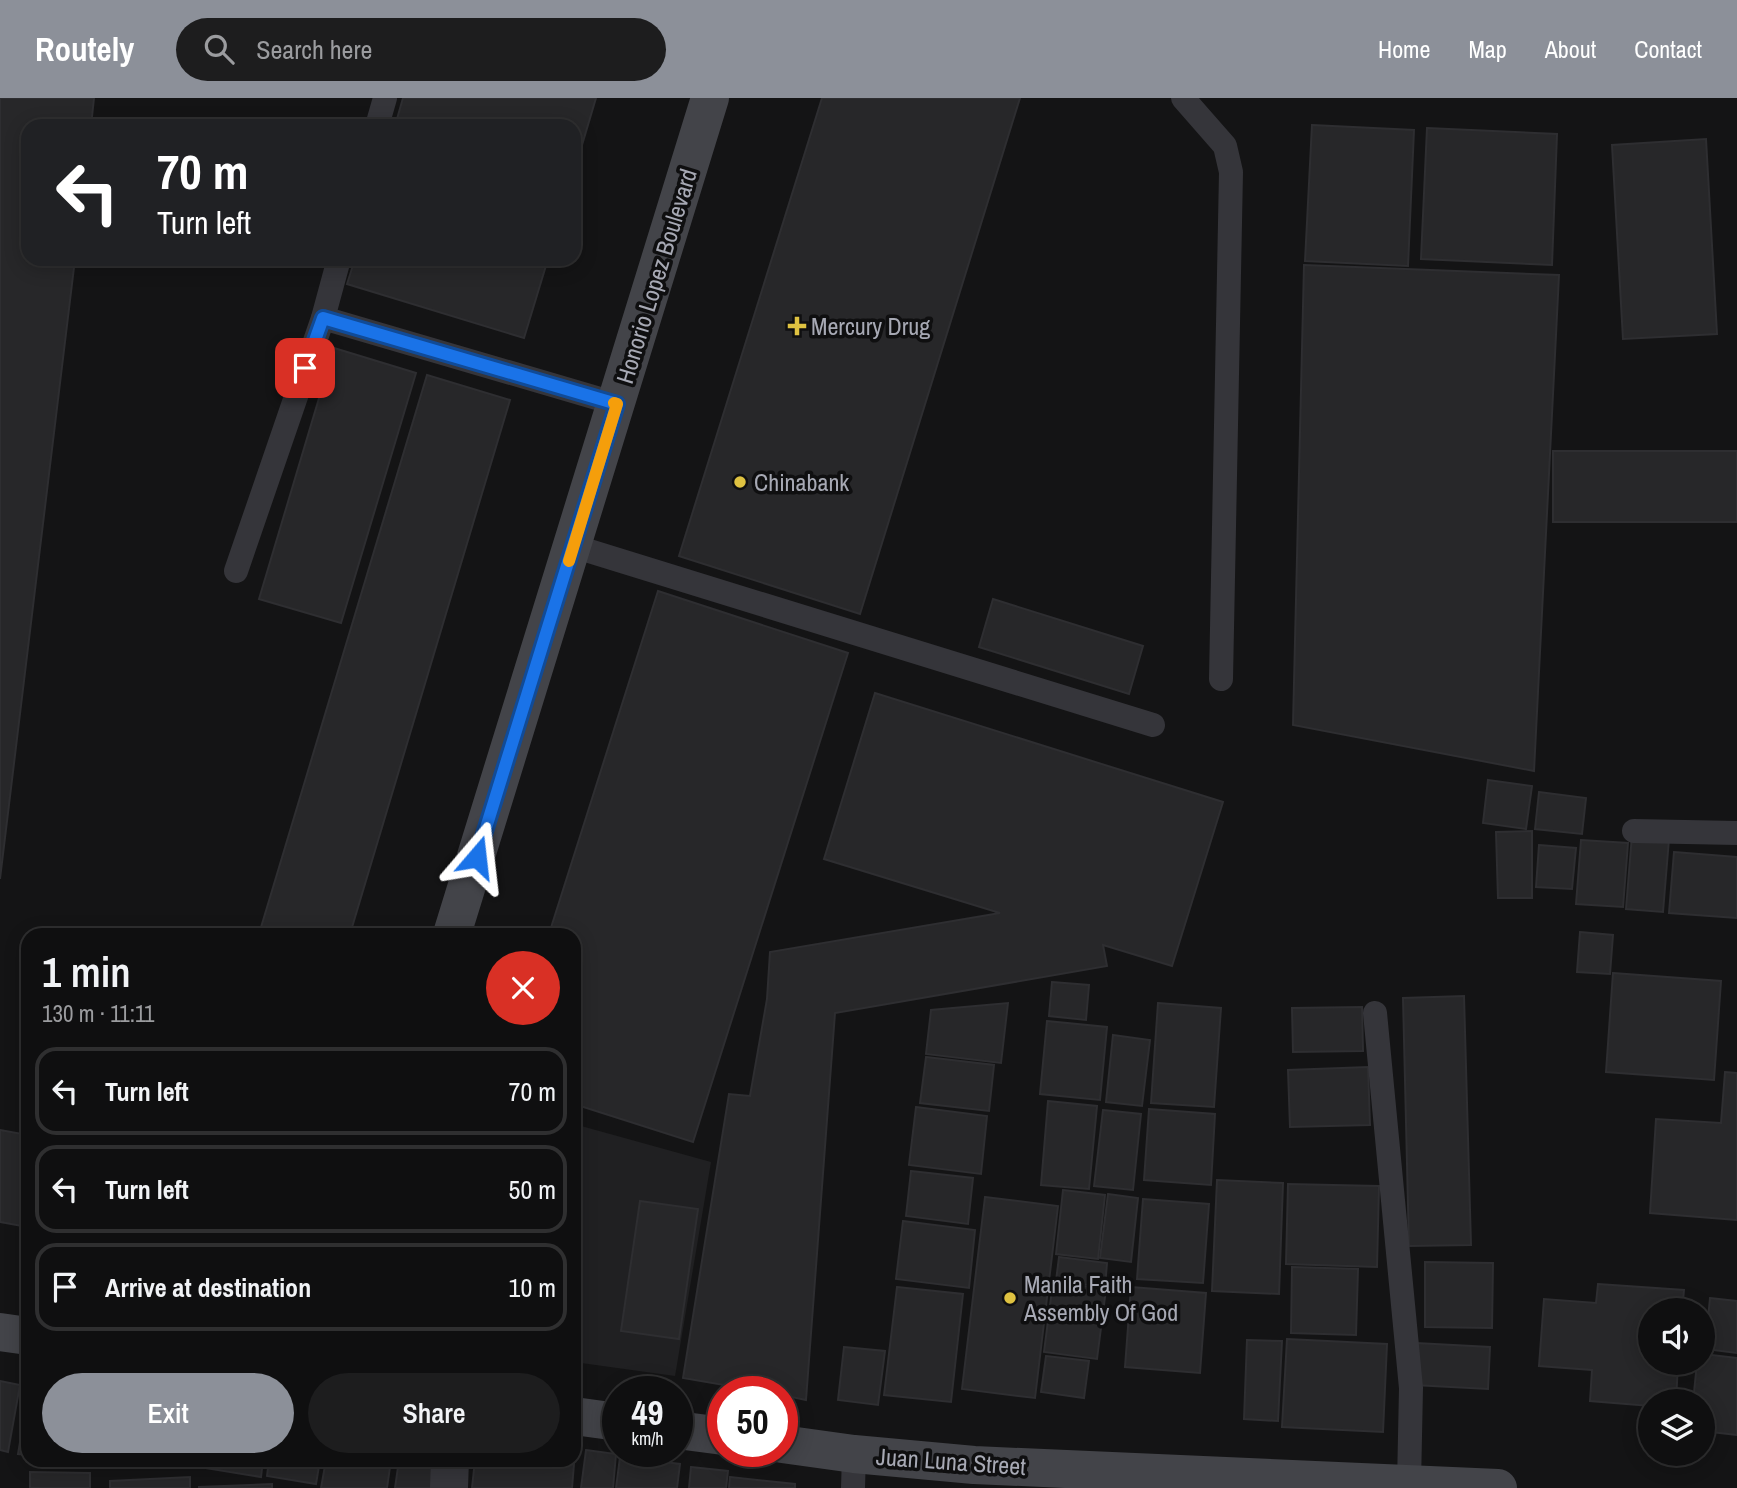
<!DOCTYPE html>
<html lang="en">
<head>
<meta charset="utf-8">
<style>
	body { margin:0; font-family:"Archivo Narrow",sans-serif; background:#1d1d1e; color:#f1f3f6; height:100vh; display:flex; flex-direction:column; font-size:26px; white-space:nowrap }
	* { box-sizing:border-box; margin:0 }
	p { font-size:23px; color:#9b9c9f }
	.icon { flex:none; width:38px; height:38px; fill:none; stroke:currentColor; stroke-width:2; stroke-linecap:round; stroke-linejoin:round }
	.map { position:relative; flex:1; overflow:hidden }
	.drawer { position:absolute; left:21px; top:830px; width:560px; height:539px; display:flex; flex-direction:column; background:#0f0f10; border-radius:21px; box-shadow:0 4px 18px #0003,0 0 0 2px #2f2f30 }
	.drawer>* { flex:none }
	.top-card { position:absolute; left:21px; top:21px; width:560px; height:147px; border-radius:21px; box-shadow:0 4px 18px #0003,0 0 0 2px #2f2f30; background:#202124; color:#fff; overflow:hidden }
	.fabs { position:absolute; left:1638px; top:1200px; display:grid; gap:14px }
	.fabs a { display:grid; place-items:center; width:77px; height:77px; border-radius:50%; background:#0f0f10; box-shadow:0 4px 18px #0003,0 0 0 2px #2f2f30; font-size:35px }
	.speed { position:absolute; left:602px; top:1278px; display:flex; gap:14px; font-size:35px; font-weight:700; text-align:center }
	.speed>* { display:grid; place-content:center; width:91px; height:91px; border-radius:50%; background:#0f0f10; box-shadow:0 4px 18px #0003,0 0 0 2px #2f2f30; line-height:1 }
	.speed small { font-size:18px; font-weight:400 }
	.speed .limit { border:10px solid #d22; background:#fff; color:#111 }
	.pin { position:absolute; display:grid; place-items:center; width:60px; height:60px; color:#fff; margin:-30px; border-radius:14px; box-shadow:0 4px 10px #0006 }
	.me { position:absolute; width:77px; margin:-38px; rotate:17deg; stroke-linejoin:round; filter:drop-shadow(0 0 5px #0008) }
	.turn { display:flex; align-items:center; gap:24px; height:147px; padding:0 21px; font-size:32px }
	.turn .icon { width:91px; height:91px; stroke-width:2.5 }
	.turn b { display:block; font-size:49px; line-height:60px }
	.round { display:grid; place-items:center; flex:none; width:74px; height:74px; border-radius:37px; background:#1d1d1e }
	.summary { display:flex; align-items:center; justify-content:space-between; height:119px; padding:0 21px }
	h1 { font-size:42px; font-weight:600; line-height:52px }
	.cta { display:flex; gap:14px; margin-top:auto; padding:14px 21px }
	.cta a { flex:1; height:80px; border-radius:42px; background:#8c9099; color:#fff; font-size:28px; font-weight:600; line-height:80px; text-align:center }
	.cta a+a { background:#1d1d1e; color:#f1f3f6 }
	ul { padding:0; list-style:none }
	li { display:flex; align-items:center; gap:21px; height:88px; margin:0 14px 10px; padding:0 7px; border:4px solid #2f2f30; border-radius:21px }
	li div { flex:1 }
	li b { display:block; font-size:26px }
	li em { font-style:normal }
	header { display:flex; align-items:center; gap:42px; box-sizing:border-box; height:98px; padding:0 35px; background:#8c9099; color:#fff }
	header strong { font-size:33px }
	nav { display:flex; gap:38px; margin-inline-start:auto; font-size:24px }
	.search { width:490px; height:63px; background:#1d1d1e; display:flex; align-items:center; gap:18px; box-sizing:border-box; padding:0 24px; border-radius:38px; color:#9b9c9f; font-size:26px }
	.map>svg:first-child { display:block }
	.built { fill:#202022 }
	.building { fill:#272729; stroke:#2e2e31; stroke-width:2 }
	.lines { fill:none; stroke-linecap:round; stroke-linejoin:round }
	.lane { stroke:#35353a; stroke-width:24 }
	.street { stroke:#35353a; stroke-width:38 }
	.secondary { stroke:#434449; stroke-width:38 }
	.route-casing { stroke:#114b97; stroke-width:18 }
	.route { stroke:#1a73e8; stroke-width:12 }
	.slow { stroke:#f59e0b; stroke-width:12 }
	.poi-dot { fill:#dfc241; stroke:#0f0f10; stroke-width:2.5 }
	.labels { text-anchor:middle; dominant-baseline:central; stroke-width:7; stroke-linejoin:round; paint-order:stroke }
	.street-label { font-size:24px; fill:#a7a9b4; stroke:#0f0f10 }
	.poi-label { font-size:24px; fill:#a7a9b4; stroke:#0f0f10; text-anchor:start }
</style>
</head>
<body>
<header>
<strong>Routely</strong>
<div class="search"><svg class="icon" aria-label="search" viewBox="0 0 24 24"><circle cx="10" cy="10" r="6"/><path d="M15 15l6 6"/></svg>Search here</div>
<nav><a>Home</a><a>Map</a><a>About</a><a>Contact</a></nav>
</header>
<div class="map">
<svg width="1737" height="1390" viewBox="0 0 1737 1390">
	<rect width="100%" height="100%" fill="#141415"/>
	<polygon class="built" points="574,1026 711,1064 675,1278 574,1264"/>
	<g class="building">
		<polygon points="0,0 94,0 91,28 28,28 28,161 75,161 0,781"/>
		<polygon points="403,0 596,0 574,74 574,28 395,28"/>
		<polygon points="822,0 1020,0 860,516 679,458"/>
		<polygon points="1312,27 1414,32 1408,168 1305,163"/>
		<polygon points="1427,30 1557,36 1552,167 1421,161"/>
		<polygon points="1706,41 1717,236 1623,241 1612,47"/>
		<polygon points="355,161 548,161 524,240 347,186"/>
		<polygon points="1304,167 1559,177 1534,673 1293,627"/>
		<polygon points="334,250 416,275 341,525 259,501"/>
		<polygon points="427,277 510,302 350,836 259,836"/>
		<rect x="1553" y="353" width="184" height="71"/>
		<polygon points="658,493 848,555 693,1044 574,1006 574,836 549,836"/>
		<polygon points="993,501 1143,548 1129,596 979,549"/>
		<polygon points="875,595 1223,704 1172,868 1103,847 1107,868 835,915 806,1302 782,1297 782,1293 759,1293 683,1280 729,996 750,998 767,901 770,854 1000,815 824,761"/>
		<polygon points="1488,682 1532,688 1526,731 1483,725"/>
		<polygon points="1539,694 1586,700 1582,736 1535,731"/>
		<polygon points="1532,733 1532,800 1498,800 1496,734"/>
		<polygon points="1632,737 1669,741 1663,814 1626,811"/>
		<polygon points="1581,742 1628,745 1623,809 1576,806"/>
		<polygon points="1539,747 1576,750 1572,791 1536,789"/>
		<polygon points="1674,754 1737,759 1737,820 1669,815"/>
		<polygon points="1580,834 1613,837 1610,876 1577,874"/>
		<polygon points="1613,875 1721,883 1714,982 1606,974"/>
		<polygon points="1052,884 1089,887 1086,922 1049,918"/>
		<polygon points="1464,898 1471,1147 1409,1148 1403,900"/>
		<polygon points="1008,905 1001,965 926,956 931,912"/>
		<polygon points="1158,905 1221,910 1214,1009 1151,1005"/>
		<polygon points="1362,909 1363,953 1293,954 1292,910"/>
		<polygon points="1047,923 1107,929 1100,1002 1040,996"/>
		<polygon points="1113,937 1150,942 1142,1008 1106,1004"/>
		<polygon points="926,959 994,967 989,1013 920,1005"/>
		<polygon points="1368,969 1370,1027 1290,1029 1288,972"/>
		<polygon points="1725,974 1737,975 1737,1122 1650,1115 1656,1021 1721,1025"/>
		<polygon points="1048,1003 1097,1008 1089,1091 1041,1087"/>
		<polygon points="916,1009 987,1018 981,1076 909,1067"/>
		<polygon points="1149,1011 1215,1016 1211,1087 1144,1082"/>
		<polygon points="1103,1012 1141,1016 1133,1092 1094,1088"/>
		<polygon points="0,1032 28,1037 28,1129 0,1124"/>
		<polygon points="911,1073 973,1080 968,1126 906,1118"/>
		<polygon points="1217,1082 1283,1085 1279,1196 1212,1193"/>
		<polygon points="1288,1086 1379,1088 1377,1169 1286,1166"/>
		<polygon points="1063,1092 1105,1097 1098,1161 1056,1156"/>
		<polygon points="1108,1096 1138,1100 1131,1164 1100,1160"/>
		<polygon points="985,1099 1058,1108 1035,1300 962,1291"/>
		<polygon points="1143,1101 1209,1106 1203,1185 1137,1181"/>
		<polygon points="640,1103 698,1111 679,1241 621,1233"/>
		<polygon points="903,1123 975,1132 969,1190 896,1181"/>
		<polygon points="1059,1159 1107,1165 1105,1189 1056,1183"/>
		<polygon points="1425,1164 1493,1165 1492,1230 1425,1229"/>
		<polygon points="1292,1169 1358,1171 1356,1237 1291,1235"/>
		<polygon points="1053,1184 1106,1191 1097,1261 1044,1254"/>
		<polygon points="1598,1186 1684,1192 1682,1213 1650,1213 1650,1265 1678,1265 1676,1304 1650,1304 1650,1308 1590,1303 1592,1272 1539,1268 1544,1201 1596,1205"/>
		<polygon points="897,1189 963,1196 951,1304 884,1297"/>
		<polygon points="1131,1189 1206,1195 1200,1275 1125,1269"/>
		<polygon points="1710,1200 1737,1203 1737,1255 1705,1251"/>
		<polygon points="1287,1241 1387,1246 1383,1334 1282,1329"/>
		<polygon points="1247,1242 1282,1243 1278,1323 1244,1321"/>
		<polygon points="1416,1245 1490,1249 1488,1291 1414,1287"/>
		<polygon points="844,1249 885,1253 878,1307 838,1302"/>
		<polygon points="1703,1256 1737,1260 1737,1337 1703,1333 1703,1304 1693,1304 1697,1265 1703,1265"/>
		<polygon points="1046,1258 1089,1263 1084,1300 1041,1294"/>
		<polygon points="0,1283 20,1287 8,1354 0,1352"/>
		<polygon points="28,1297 28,1357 18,1356"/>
		<polygon points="586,1352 616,1356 613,1390 581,1390"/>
		<polygon points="574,1354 575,1354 572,1390 472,1390 475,1362 574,1362"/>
		<polygon points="620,1359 680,1366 677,1390 616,1390"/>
		<polygon points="163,1362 194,1362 194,1366"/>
		<polygon points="200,1362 263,1362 261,1379 199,1369"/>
		<polygon points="269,1362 320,1362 316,1386 267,1378"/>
		<polygon points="326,1362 391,1362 387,1390 321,1390"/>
		<polygon points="399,1362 441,1362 437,1390 395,1390"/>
		<polygon points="691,1369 728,1373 726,1390 689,1390"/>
		<polygon points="30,1374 90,1375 90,1390 30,1390"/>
		<polygon points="190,1379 190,1390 110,1390 110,1383"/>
		<polygon points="730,1379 795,1386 795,1390 729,1390"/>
		<polygon points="272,1386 272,1390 198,1389"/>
	</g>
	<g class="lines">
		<g class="lane">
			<polyline points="1183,0 1225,48 1231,74 1221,581"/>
			<polyline points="377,28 385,0"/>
			<polyline points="323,220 617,306"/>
			<polyline points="573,448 1153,627"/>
			<polyline points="236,473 323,220 339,161"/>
			<polyline points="1634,733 1737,735"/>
			<polyline points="1375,915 1411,1290 1409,1386"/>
			<polyline points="853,1390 854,1356"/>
		</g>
		<polyline class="street" points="449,1390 450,1362"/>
		<g class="secondary">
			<polyline points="452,836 710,0"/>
			<polyline points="0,1234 28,1238"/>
			<polyline points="574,1318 618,1324"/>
			<polyline points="677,1332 723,1338"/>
			<polyline points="782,1346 854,1356 974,1367 1498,1390"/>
		</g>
	</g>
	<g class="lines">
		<g class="route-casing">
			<polyline id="route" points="305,270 323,220 617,306 477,759"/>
		</g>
		<use href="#route" class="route"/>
		<polyline class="slow" points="569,463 617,306 614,305"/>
	</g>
	<g class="poi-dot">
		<path d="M793.5 217.5h7v7h7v7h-7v7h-7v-7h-7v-7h7z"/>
		<circle cx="740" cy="384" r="7"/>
		<circle cx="1010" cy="1200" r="7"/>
	</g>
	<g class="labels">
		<g class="street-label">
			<text transform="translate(656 178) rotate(-73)">Honorio Lopez Boulevard</text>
			<text transform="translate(951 1363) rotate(4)">Juan Luna Street</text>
		</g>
		<g class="poi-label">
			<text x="811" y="228">Mercury Drug</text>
			<text x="754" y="384">Chinabank</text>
			<text x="1024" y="1186">Manila Faith<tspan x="1024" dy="28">Assembly Of God</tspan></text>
		</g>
	</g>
</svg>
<div class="fabs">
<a><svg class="icon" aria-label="sound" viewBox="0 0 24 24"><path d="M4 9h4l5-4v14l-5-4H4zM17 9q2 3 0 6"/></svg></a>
<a><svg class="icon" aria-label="layers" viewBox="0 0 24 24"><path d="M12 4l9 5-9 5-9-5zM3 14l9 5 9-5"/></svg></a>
</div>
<div class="speed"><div>49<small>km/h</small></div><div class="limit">50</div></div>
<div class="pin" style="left:305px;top:270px;background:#d93025"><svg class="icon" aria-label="arrive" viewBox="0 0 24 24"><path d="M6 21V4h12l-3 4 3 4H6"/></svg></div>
<svg class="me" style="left:477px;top:759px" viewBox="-20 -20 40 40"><path d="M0-17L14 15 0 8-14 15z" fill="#1a73e8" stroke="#fff" stroke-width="4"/></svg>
<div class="top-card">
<div class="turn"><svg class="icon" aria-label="left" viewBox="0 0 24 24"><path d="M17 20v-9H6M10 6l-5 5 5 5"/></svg><div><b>70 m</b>Turn left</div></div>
</div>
<section class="drawer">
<div class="summary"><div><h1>1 min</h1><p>130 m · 11:11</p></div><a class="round" style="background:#d93025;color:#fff"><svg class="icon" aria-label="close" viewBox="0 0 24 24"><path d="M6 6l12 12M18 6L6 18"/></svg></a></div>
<ul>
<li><svg class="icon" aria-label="left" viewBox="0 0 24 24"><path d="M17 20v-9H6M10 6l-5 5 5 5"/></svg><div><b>Turn left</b></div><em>70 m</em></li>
<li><svg class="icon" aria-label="left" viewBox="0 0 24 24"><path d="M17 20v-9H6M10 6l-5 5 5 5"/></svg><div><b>Turn left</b></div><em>50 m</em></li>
<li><svg class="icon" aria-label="arrive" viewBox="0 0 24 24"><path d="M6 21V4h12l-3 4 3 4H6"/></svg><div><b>Arrive at destination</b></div><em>10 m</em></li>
</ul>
<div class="cta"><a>Exit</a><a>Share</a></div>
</section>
</div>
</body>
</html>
